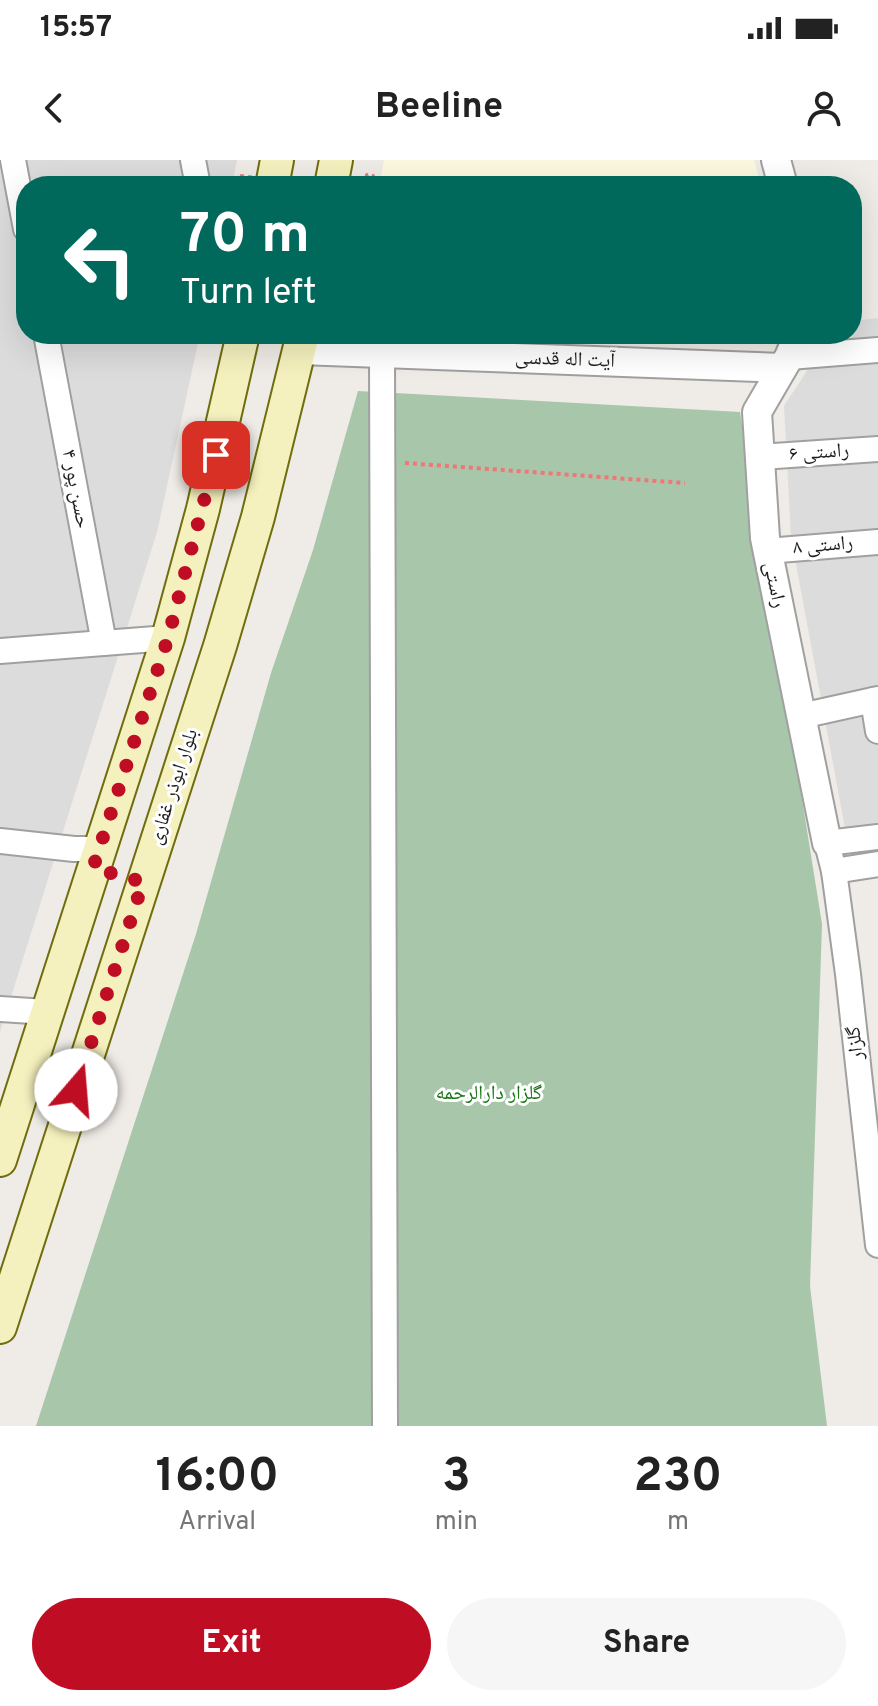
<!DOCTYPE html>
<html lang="en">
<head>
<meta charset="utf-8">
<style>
	body { margin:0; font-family:Overpass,"Noto Naskh Arabic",sans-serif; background:#f6f6f6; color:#222; height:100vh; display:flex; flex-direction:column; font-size:30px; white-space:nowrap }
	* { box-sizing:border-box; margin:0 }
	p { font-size:26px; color:#767676 }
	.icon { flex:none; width:44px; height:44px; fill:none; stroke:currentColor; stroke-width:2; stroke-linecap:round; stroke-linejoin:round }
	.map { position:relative; height:1266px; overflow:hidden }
	.drawer { display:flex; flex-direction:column; background:#fff; flex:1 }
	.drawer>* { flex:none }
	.guide { position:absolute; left:16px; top:16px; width:846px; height:168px; border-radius:32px; box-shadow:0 8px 32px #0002; background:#00695c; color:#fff; overflow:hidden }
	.pin { position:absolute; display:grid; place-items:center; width:68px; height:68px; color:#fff; margin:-34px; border-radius:16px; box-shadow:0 4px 12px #0006 }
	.me { position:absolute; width:88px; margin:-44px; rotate:18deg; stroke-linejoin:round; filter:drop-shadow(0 0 6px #0008) }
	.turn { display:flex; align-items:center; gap:28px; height:168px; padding:0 32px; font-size:36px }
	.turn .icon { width:104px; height:104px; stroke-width:2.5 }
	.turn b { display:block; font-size:56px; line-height:68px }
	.eta { display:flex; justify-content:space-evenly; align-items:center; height:136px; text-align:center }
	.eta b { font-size:48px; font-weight:700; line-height:56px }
	.primary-button { display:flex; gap:16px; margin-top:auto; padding:16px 32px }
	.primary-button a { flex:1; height:92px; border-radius:48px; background:#bf0e24; color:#fff; font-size:32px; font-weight:700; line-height:92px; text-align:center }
	.primary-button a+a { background:#f6f6f6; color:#222 }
	.status { display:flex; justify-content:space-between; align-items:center; height:56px; padding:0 40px; background:#fff; direction:ltr }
	.status svg { height:22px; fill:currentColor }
	header { display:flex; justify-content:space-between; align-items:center; height:104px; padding:0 32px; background:#fff; font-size:36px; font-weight:700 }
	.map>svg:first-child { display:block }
	.residential { fill:#dddcdc }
	.education { fill:#fdf9e1 }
	.cemetery { fill:#a8c6a9 }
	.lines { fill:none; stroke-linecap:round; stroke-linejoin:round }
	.minor-casing { stroke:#a0a0a0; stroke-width:28 }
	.tertiary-casing { stroke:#a0a0a0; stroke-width:32 }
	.secondary-casing { stroke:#6f6d0d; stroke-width:36 }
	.path { stroke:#f07678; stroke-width:4; stroke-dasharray:4 4; stroke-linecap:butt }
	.minor { stroke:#fff; stroke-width:24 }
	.tertiary { stroke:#fff; stroke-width:28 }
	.secondary { stroke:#f5f1be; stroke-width:32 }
	.path-bridge { stroke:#f07678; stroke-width:4; stroke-dasharray:4 4; stroke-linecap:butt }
	.route { stroke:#bf0e24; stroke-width:14; stroke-dasharray:0 25.2 }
	.labels { text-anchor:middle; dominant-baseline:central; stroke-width:6; stroke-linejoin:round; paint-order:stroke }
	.street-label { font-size:20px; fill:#1f1f1f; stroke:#fff }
	.park-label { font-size:20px; fill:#177613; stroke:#fff }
</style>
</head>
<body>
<div class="status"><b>15:57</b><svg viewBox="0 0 49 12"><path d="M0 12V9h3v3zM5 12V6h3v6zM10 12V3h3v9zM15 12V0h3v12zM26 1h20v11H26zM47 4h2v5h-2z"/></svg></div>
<header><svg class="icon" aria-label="back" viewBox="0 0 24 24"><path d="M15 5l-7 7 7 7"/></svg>Beeline<svg class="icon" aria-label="person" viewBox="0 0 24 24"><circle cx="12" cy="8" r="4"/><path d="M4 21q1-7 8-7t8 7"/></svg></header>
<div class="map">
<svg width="878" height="1266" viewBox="0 0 878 1266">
	<rect width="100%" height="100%" fill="#efebe6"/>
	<g class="residential">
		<polygon points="0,0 237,0 232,26 26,26 26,174 200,174 157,372 0,872"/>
		<polygon points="878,158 878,690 850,695 791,377 784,246 831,174 852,174 852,161"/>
	</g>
	<polygon class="education" points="384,0 754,0 761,26 379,26"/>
	<polygon class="cemetery" points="358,231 740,252 822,764 810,1126 827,1266 36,1266 196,774 271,513 313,390"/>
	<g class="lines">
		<g class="minor-casing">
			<g id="minor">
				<polyline points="13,0 26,69"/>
				<polyline points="193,0 198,26"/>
				<polyline points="46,174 104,483"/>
				<polyline points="382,192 385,1266"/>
				<polyline points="789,197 878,190"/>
				<polyline points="760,297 878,289"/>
				<polyline points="767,391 878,382"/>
				<polyline points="0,491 168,478"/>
				<polyline points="873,540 878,571"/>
				<polyline points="801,556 878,539"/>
				<polyline points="878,677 827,683 834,711 848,814 878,1085"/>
				<polyline points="0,681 74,689 99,689"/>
				<polyline points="834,711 878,704"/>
				<polyline points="0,849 47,852"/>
			</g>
		</g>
		<g class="tertiary-casing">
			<g id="tertiary">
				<polyline points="776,0 783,26"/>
				<polyline points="799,174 789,197 757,252 765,378 827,683"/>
				<polyline points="300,190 782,208"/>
			</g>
		</g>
		<g class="secondary-casing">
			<g id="secondary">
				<polyline points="272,26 277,0"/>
				<polyline points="331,26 336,0"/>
				<polyline points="0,1000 168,478 203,349 243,174"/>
				<polyline points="0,1167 220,486 258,357 303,174"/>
			</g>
		</g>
		<g class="path">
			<polyline points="239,26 240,16"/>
			<polyline points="366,26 367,15 373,16 372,26"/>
			<polyline points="405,303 685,323"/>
		</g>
		<use href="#minor" class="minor"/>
		<use href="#tertiary" class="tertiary"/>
		<use href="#secondary" class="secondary"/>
		<polyline class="path-bridge" points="240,16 315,26"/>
	</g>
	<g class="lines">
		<polyline class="route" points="76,930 143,722 93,708 168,478 216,295"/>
	</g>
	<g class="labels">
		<g class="street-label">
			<text transform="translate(565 200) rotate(2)">آیت اله قدسی</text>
			<text transform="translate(819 293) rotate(-4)">راستی ۶</text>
			<text transform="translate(75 329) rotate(79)">۴ حسن پور</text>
			<text transform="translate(823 386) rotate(-5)">راستی ۸</text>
			<text transform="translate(774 425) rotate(78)">راستی</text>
			<text transform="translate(174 627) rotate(-72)">بلوار ابوذر غفاری</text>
			<text transform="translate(856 883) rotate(-96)">گلزار</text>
		</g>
		<g class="park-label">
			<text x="489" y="934">گلزار دارالرحمه</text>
		</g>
	</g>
</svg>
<div class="pin" style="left:216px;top:295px;background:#d93025"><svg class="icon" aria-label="arrive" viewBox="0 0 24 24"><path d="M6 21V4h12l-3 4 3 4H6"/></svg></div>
<svg class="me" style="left:76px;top:930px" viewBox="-20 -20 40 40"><circle r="19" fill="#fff"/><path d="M0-13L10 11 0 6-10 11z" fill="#bf0e24"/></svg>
<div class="guide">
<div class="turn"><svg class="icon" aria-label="left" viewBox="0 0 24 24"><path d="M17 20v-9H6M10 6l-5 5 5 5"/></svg><div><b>70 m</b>Turn left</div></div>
</div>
</div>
<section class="drawer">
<div class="eta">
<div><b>16:00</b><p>Arrival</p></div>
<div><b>3</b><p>min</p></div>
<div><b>230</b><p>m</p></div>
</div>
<div class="primary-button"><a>Exit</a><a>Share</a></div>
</section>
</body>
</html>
